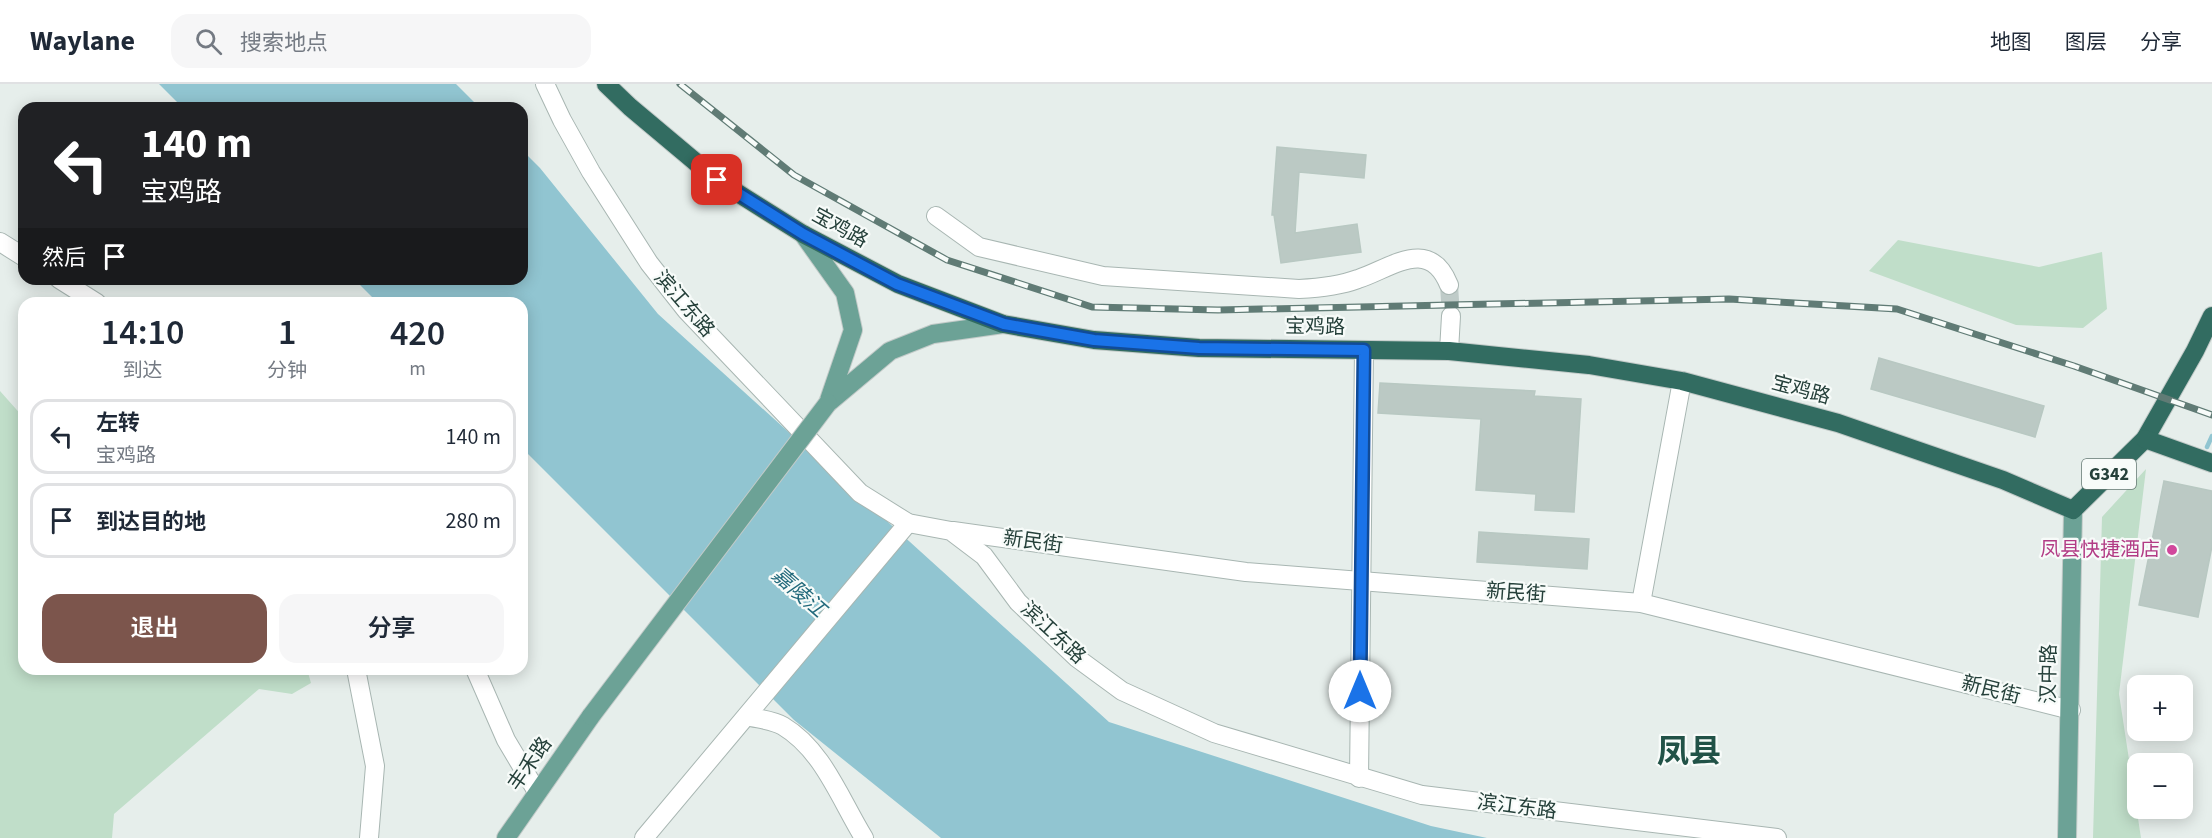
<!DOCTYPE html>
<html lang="zh">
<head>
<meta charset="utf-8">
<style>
	body { margin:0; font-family:"Source Sans 3","Noto Sans SC",sans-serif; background:#f6f6f7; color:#1f2937; height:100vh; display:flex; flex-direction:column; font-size:22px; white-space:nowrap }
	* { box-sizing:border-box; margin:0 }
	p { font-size:20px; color:#747a83 }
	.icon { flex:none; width:33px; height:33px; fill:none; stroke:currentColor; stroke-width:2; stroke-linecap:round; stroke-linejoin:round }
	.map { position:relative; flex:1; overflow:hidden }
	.sheet { position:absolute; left:18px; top:213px; width:510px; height:378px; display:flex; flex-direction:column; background:#fff; border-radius:18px; box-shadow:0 3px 15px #0003 }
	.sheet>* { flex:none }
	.guide { position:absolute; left:18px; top:18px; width:510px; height:183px; border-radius:18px; box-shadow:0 3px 15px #0003; background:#202124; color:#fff; overflow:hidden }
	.tools { position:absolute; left:2127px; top:591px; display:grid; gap:12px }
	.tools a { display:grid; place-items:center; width:66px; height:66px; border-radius:12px; background:#fff; box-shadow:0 3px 15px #0003; font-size:30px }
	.pin { position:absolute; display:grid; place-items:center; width:51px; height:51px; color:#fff; margin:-26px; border-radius:12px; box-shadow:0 3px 9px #0006 }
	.me { position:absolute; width:66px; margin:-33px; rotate:0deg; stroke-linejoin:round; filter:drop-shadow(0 0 4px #0008) }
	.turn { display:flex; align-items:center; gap:21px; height:126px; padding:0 24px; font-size:27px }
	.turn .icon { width:78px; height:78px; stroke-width:2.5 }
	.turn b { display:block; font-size:42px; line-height:51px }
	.then { display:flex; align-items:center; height:57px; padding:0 24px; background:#0003; gap:12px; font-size:22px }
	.eta { display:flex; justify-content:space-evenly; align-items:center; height:102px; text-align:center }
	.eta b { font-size:36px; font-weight:600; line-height:42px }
	.button { display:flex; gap:12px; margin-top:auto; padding:12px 24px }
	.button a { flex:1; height:69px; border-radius:18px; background:#7c554c; color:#fff; font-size:24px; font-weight:600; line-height:69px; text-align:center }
	.button a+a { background:#f6f6f7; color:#1f2937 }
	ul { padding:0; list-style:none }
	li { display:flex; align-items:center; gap:18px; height:75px; margin:0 12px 9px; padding:0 12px; border:3px solid #e0e1e3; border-radius:18px }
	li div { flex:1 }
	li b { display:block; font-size:22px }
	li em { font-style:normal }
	header { display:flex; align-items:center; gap:36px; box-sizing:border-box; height:84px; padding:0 30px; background:#fff; border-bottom:2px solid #e0e1e3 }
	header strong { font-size:28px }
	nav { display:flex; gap:33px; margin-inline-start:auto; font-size:21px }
	.search { width:420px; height:54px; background:#f6f6f7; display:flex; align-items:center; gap:15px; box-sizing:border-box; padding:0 21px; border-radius:18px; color:#747a83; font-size:22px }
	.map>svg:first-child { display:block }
	.green { fill:#c0dec9 }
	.water { fill:#91c5d1 }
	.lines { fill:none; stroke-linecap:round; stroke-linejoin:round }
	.stream { stroke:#91c5d1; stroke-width:4.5 }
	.building { fill:#bbc9c4; stroke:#b8c8c2; stroke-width:1.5 }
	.minor-tunnel { stroke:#bfcbc8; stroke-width:18; stroke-dasharray:18 9; stroke-linecap:butt }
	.minor-casing { stroke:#a8b6b2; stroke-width:20 }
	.major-casing { stroke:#c2cac8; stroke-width:20 }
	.highway-casing { stroke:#c2cac8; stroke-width:20 }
	.minor { stroke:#fff; stroke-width:18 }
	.major { stroke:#6ca296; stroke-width:18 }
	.highway { stroke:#326c61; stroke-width:18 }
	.rail-casing { stroke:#607b75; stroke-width:7 }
	.rail { stroke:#f7fbf9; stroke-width:4.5; stroke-dasharray:14; stroke-linecap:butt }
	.major-bridge-casing { stroke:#c2cac8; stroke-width:20; stroke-linecap:butt }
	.major-bridge { stroke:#6ca296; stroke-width:18 }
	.route-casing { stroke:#114b97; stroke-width:15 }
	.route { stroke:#1a73e8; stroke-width:10 }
	.hotel-dot { fill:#d1479c; stroke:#f7fbf9; stroke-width:2 }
	.labels { text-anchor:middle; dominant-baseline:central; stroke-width:4.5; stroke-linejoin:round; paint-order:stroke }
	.shield { fill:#f7fbf9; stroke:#647873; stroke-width:1.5 }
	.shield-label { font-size:18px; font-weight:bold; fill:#25403a }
	.street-label { font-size:20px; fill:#25403a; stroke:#f7fbf9 }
	.hotel-label { font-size:20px; fill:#b23c85; stroke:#f7fbf9; text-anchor:end }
	.water-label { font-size:21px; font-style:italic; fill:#21697b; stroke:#f7fbf9 }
	.town-label { font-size:32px; font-weight:bold; fill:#215247; stroke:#f7fbf9 }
</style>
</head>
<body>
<header>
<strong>Waylane</strong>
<div class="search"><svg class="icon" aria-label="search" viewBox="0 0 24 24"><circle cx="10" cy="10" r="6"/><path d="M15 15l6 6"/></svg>搜索地点</div>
<nav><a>地图</a><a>图层</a><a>分享</a></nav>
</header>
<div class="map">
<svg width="2212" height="754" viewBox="0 0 2212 754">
	<rect width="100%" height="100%" fill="#e6eeeb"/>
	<g class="green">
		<polygon points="1898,156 2039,183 2102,168 2107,225 2083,244 2016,241 1869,187"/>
		<polygon points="0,307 24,334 24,585 307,585 311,599 292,610 259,605 114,730 112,754 0,754"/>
		<polygon points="2146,385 2119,610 2141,754 2093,754 2102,433"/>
	</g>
	<g class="water">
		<polygon points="159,0 456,0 480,24 183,24"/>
		<polygon points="522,66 540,84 658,230 1109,638 1431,742 1487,754 941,754 794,636 522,364 522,219 378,219 354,195 522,195"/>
	</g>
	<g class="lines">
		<polyline class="stream" points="2207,363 2212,352"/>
	</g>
	<g class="building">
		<polygon points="1277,63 1366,71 1364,94 1299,88 1295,149 1357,140 1361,168 1281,179 1274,131 1272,131"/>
		<polygon points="1879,274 2044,322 2035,353 1871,305"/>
		<polygon points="1380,299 1535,307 1534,312 1581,315 1574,428 1535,426 1536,410 1476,406 1481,335 1378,329"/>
		<polygon points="2164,397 2212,407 2212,462 2198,533 2139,521"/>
		<polygon points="1479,448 1589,455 1587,485 1477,478"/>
	</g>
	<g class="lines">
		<polyline class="minor-tunnel" points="1449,201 1451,232"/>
		<g class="minor-casing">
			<g id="minor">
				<polyline points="545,0 562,36 591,88 649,179 686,226 860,409 908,439 951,447 984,472 1018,518 1077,574 1122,607 1214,649 1422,711 1777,754"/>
				<path d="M936 132 979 163 1103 192 1299 205C1319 204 1339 202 1358 195 1390 185 1429 151 1449 201"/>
				<polyline points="0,158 24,173"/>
				<polyline points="59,195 97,219"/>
				<polyline points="1449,267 1451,232"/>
				<polyline points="953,447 1246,488 1641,519 2071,626"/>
				<polyline points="1641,519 1682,297"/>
				<polyline points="356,585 375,682 369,754"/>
				<polyline points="475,585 506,656 537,708"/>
				<path d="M747 632C758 635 773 636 783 642 823 666 840 715 864 754"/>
				<polyline points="1359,694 1364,266"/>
				<polyline points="644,754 908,439"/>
			</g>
		</g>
		<g class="major-casing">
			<g id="major">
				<polyline points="803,150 845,209 853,246 828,319 890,267 933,250 1003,240"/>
				<polyline points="506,754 591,632"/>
				<polyline points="2067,754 2073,426"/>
			</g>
		</g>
		<g class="highway-casing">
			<g id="highway">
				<polyline points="606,0 630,23 717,96 803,150 898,200 1003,240 1094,256 1199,264 1449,267 1589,281 1682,297 1838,339 2003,396 2073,426 2145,355 2195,267 2212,232"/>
				<polyline points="2145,355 2212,379"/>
			</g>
		</g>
		<use href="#minor" class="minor"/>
		<use href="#major" class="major"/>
		<use href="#highway" class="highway"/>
		<g class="rail-casing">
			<polyline id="rail" points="680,0 794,91 947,176 1092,223 1218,226 1729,215 1897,225 2074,282 2212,331"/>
		</g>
		<use href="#rail" class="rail"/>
		<g class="major-bridge-casing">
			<polyline id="major-bridge" points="591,632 828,319"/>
		</g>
		<use href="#major-bridge" class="major-bridge"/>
	</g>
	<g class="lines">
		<g class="route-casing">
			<polyline id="route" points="717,96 803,150 897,200 1004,240 1094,256 1199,264 1364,266 1360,607"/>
		</g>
		<use href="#route" class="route"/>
	</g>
	<circle class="hotel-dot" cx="2172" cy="466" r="6"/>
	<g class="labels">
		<rect class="shield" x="2082" y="375" width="54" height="30" rx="4.5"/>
		<g class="shield-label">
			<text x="2109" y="390">G342</text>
		</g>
		<g class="street-label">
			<text transform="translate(840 144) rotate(29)">宝鸡路</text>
			<text transform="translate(684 220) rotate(49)">滨江东路</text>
			<text transform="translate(1315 243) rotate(1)">宝鸡路</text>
			<text transform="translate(1801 306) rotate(15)">宝鸡路</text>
			<text transform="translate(1033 458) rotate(8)">新民街</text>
			<text transform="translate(1516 509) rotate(4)">新民街</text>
			<text transform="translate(1053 549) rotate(43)">滨江东路</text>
			<text transform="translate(2049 590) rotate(-89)">汉中路</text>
			<text transform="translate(1991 606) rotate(14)">新民街</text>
			<text transform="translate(530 680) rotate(-55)">丰禾路</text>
			<text transform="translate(1517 723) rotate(7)">滨江东路</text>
		</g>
		<g class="hotel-label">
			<text x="2160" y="466">凤县快捷酒店</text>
		</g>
		<g class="water-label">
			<text transform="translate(799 508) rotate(41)">嘉陵江</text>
		</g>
		<g class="town-label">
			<text x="1689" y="668">凤县</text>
		</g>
	</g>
</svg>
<div class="tools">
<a>+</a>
<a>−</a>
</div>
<div class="pin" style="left:717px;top:96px;background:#d93025"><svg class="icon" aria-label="arrive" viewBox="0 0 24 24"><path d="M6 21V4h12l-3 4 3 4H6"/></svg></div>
<svg class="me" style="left:1360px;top:607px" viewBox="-20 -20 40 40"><circle r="19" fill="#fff"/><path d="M0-13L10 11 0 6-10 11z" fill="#1a73e8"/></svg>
<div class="guide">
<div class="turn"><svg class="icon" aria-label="left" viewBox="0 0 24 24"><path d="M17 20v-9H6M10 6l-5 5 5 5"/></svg><div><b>140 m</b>宝鸡路</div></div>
<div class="then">然后<svg class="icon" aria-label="arrive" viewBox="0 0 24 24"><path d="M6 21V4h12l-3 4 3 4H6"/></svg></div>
</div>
<section class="sheet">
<div class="eta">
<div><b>14:10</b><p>到达</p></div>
<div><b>1</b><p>分钟</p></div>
<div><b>420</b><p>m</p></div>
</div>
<ul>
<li><svg class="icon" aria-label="left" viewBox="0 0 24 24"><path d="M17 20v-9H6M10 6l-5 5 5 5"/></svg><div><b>左转</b><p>宝鸡路</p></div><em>140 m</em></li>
<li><svg class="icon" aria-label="arrive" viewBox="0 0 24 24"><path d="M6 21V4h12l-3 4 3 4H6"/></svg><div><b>到达目的地</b></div><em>280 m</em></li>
</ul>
<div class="button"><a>退出</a><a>分享</a></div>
</section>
</div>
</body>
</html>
